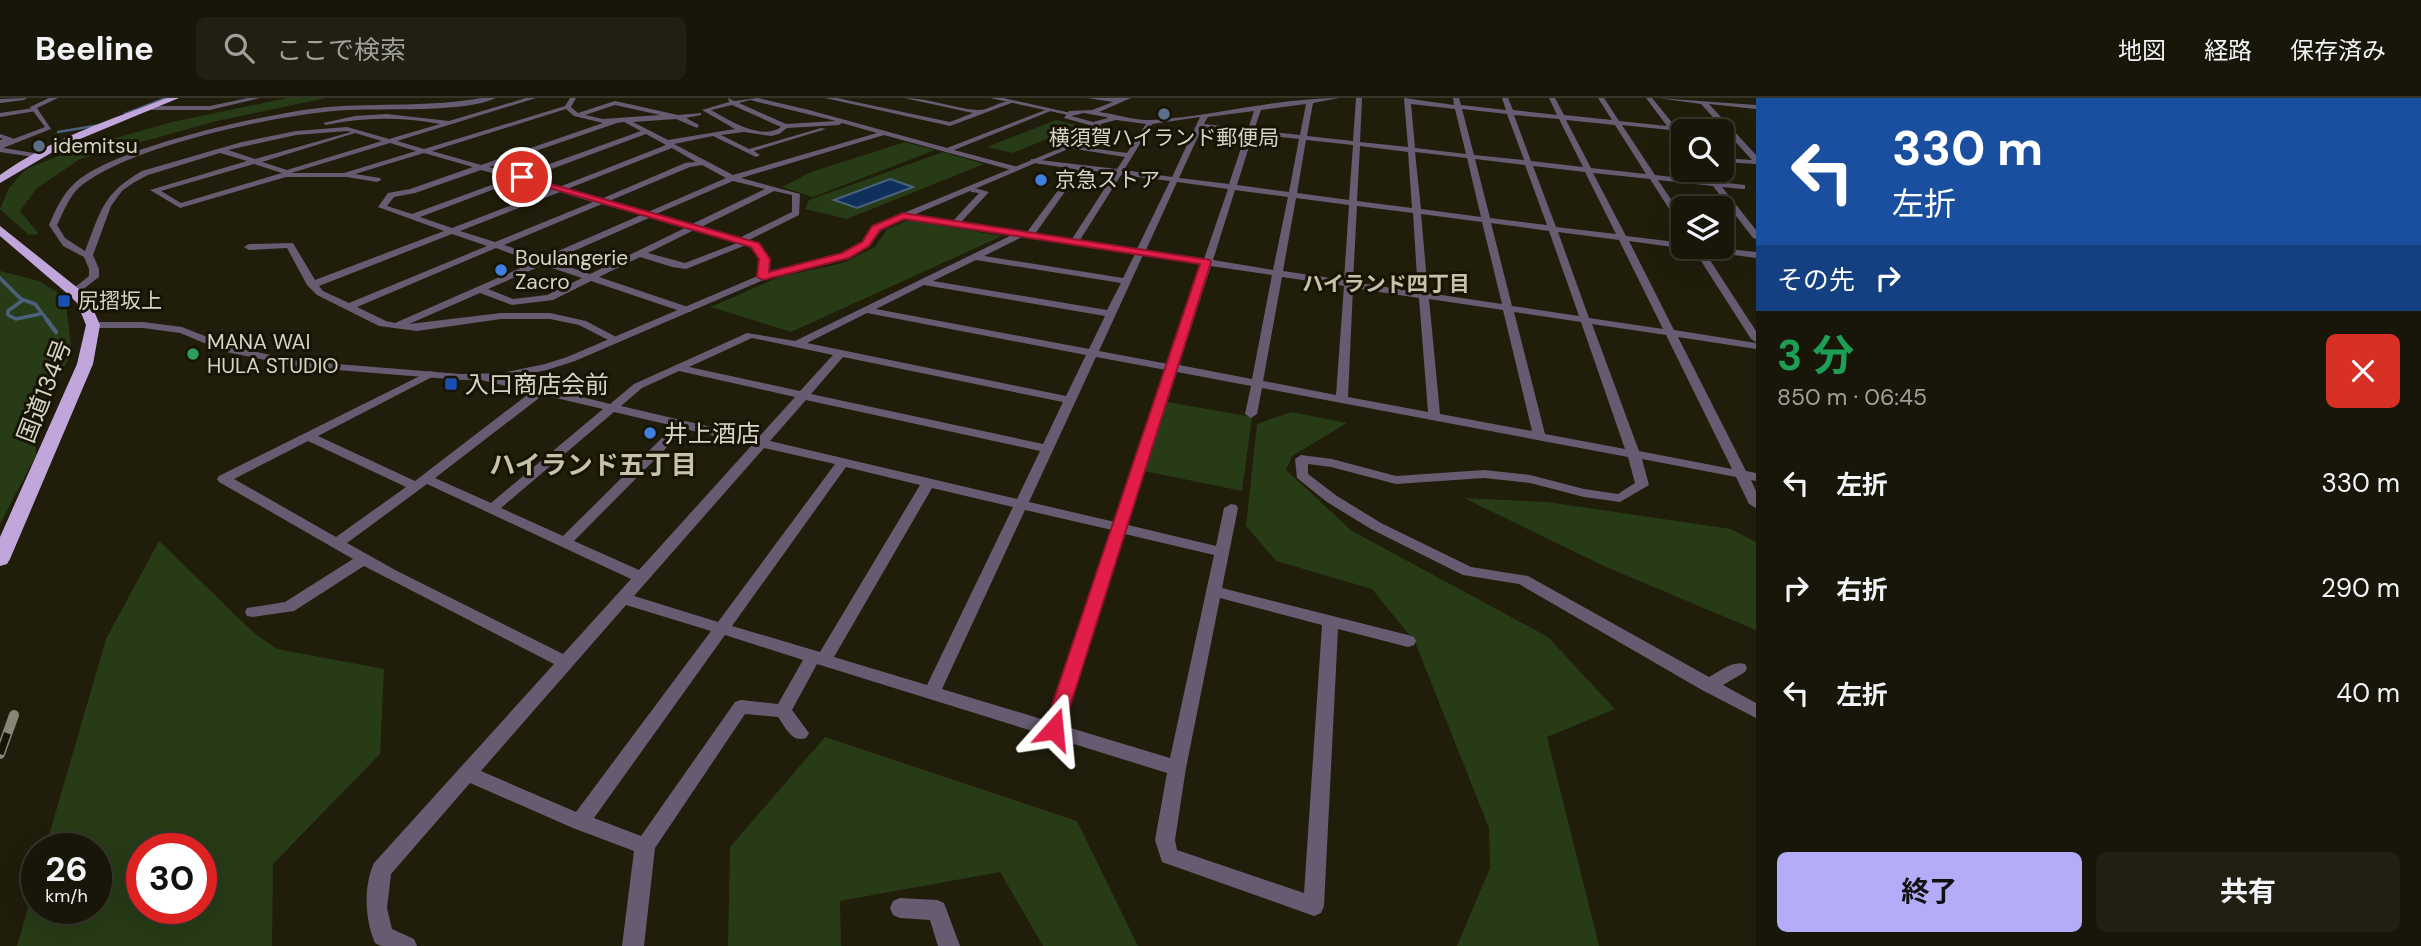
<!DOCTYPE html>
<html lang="ja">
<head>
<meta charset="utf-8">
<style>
	body { margin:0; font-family:"DM Sans","Noto Sans JP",sans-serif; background:#211f12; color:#f1f3f6; height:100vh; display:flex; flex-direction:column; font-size:26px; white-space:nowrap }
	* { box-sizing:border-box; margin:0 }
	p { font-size:23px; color:#9f9f9c }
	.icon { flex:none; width:38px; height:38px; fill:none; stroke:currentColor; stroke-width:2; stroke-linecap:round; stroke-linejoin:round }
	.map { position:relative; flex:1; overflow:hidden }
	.drawer { display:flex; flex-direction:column; background:#181608; width:665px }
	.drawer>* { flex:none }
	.guide { background:#1a4fa0; color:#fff; overflow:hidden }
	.fabs { position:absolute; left:1671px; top:21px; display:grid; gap:14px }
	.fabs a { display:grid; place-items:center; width:63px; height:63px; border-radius:10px; background:#181608; box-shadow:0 7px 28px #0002,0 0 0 2px #363529; font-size:35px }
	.speed { position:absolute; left:21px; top:735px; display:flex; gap:14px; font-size:35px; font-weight:700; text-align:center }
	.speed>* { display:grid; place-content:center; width:91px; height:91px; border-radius:50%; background:#181608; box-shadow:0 7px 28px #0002,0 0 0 2px #363529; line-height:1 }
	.speed small { font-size:18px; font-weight:400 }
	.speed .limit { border:10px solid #d22; background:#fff; color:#111 }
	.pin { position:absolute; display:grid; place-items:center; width:60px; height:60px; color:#fff; margin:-30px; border:4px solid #fff; border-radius:50%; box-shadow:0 2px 7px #0007 }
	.me { position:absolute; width:77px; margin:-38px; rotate:18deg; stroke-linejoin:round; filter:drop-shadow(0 0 5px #0008) }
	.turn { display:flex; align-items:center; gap:24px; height:147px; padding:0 21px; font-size:32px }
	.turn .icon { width:91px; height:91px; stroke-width:2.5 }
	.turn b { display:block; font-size:49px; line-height:60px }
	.then { display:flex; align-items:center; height:66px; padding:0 21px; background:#0003; gap:14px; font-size:26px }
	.round { display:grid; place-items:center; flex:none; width:74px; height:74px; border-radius:10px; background:#211f12 }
	.summary { display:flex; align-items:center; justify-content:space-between; height:119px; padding:0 21px }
	h1 { font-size:42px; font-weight:700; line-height:52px; color:#1e9e55 }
	.button { display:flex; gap:14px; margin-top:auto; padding:14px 21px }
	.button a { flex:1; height:80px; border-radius:10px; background:#b4acf9; color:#111; font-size:28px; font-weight:700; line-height:80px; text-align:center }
	.button a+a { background:#211f12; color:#f1f3f6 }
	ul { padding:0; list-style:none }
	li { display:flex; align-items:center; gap:21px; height:105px; padding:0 21px }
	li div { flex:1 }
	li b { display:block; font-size:26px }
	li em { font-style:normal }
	header { display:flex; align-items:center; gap:42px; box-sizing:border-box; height:98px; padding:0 35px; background:#181608; border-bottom:2px solid #363529 }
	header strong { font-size:33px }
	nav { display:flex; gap:38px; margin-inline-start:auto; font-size:24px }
	.search { width:490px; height:63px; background:#211f12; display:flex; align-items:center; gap:18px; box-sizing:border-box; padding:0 24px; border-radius:10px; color:#9f9f9c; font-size:26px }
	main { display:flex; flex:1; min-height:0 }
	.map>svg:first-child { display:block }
	.green { fill:#273b17; fill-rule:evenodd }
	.water { fill:#10305c; stroke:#4b617c; stroke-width:2 }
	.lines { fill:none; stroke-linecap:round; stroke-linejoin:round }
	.stream-far2 { stroke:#4b617c; stroke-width:2.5 }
	.stream-far1 { stroke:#4b617c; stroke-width:3.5 }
	.stream { stroke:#4b617c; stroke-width:4.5 }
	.minor { fill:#675b72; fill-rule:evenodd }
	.tertiary { fill:#675b72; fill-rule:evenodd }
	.trunk { fill:#c1a6dc; fill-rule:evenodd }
	.rail-casing { stroke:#888677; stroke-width:10 }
	.rail { stroke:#171404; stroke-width:7; stroke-dasharray:22; stroke-linecap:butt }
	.route { fill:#e11d48; stroke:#92132f; stroke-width:2 }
	.service-dot { fill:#5c6f8a; stroke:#171404; stroke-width:2.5 }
	.shop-dot { fill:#3f7fe0; stroke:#171404; stroke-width:2.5 }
	.transit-dot { fill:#1a4fb4; stroke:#171404; stroke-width:2.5 }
	.leisure-dot { fill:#2e9e5b; stroke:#171404; stroke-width:2.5 }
	.labels { text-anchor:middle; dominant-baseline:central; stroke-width:6; stroke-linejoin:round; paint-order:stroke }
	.far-poi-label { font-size:21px; fill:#d6d4c8; stroke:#171404; text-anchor:start }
	.far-neighbourhood-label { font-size:21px; font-weight:bold; fill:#c6c2ac; stroke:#171404 }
	.poi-label { font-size:24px; fill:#d6d4c8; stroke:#171404; text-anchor:start }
	.street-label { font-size:24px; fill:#d6d4c8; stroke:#171404 }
	.neighbourhood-label { font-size:26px; font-weight:bold; fill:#c6c2ac; stroke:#171404 }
</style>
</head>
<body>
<header>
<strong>Beeline</strong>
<div class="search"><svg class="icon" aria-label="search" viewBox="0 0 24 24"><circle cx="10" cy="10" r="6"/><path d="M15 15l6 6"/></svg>ここで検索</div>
<nav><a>地図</a><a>経路</a><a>保存済み</a></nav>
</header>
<main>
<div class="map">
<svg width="1756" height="848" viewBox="0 0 1756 848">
	<rect width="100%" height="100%" fill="#201d0b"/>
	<g class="green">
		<polygon points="287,0 326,0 213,24 80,61 37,90 20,113 39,136 29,137 0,111 9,90 26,71 73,52 172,24"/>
		<polygon points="1056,22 1080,28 1012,55 987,49"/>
		<polygon points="905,44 935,52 813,99 782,89 811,74"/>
		<polygon points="943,54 984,66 847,121 805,111 809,102"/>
		<polygon points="909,122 1002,138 791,234 711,209 779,179 843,165 875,149 887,131"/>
		<polygon points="0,173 39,183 65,199 72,255 35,319 36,357 0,426"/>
		<polygon points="1167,304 1252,319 1242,393 1144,373"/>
		<polygon points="1292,314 1347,325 1292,358 1286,372 1352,433 1548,539 1615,611 1547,639 1599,848 1457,848 1490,770 1489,730 1415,544 1372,491 1276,463 1246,428 1257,326"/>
		<polygon points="1464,400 1547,404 1731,431 1756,444 1756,532 1606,469"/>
		<path d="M159 443 254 535 277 551 384 571 380 656 273 766 272 848H17L37 779V810H96V751H45L106 541ZM142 751H201V810H142Z"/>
		<polygon points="825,639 1077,723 1138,848 1043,848 1000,774 840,803 841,848 728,848 730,749"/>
	</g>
	<polygon class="water" points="890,81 913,89 857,110 834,102"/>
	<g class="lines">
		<g class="stream-far2">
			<polyline points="125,16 166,0"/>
			<polyline points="58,34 100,27"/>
		</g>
		<g class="stream-far1">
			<polyline points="0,180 21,201 35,206 48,223"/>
			<polyline points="23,202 8,213 8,217 16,221 40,216"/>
		</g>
		<polyline class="stream" points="47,222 56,234"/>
		<g class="minor">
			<polygon points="27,0 24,2 0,5 0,1"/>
			<polygon points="248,0 260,0 210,12 152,12 149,10 152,8 210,8"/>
			<path d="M482 0H496C465 15 385 10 348 12 283 15 133 47 82 87 70 96 64 113 57 127L65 140 85 153C101 113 102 96 142 73L242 44 296 33 347 29 389 41 440 26C402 19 364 19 326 27L323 25 355 18 387 16 449 23 526 0H536L397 43 424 51 565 8 570 0H576L571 9 578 15 615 3 678 17 701 15V17L686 20 699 27 697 30 676 21 633 24 668 42 735 31 702 12 729 4 728 0 734 3 758 0 809 12 947 50 1048 11 1053 12 954 52 1018 69 1019 71 1015 73 884 37 741 80 800 96 799 117 749 142C766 149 771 163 766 181L758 179 759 161 752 149 746 147 686 171 672 169 640 159 599 179 691 210V214H683L591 183 553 202 512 207 480 195 409 226 501 215H550L586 223 618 240V244L614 245 579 227 550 221H501L417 233 379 228 317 197 307 187 287 150 249 152 244 149 249 146 293 145 315 182 444 133 378 109 388 95 410 91 473 69 424 55 355 76 380 80 381 82 377 84 347 79H286L180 110 150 92 247 63 220 55 148 77 133 85 122 93 111 108 93 157 99 171V179L77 196 69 194 89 178V171L84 159 63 148 49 127C55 113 62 97 74 86 112 49 273 14 328 9 379 5 431 9 482 0ZM750 2 836 23 786 26 739 5ZM615 7 660 17 603 21 585 17ZM732 7 781 29C761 43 729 22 711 12ZM566 11 574 18 603 25 481 67 432 53ZM624 24 641 33 519 77 489 69 617 25ZM842 25 877 35 733 77 674 46 713 38 756 59 760 57 754 53 826 31 821 30 749 51 721 37 744 34 771 38 779 36 787 30 839 27ZM347 33 351 34 255 61 228 52 296 37ZM355 35 382 43 287 72 262 64ZM646 36 666 47 559 89 527 80ZM390 45 416 53 344 75H291ZM672 50 696 64 685 65 601 101 567 91ZM254 66 282 75 181 105 161 93ZM702 67 726 80 648 114 609 103 690 69ZM481 72 511 80 412 116 387 108 394 99 415 95ZM519 82 551 92 452 130 420 119ZM733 83 765 91 692 126 656 116ZM774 93 792 97V114L739 140 701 129ZM560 94 593 104 495 144 460 133ZM602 106 641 117 542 160 504 147ZM649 120 685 130 590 176 551 163ZM694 132 737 145 685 165 648 155ZM452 136 487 148 349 205 323 193 319 188ZM496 150 534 164 395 225 386 223 357 209ZM543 167 582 180 547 197 513 201 488 191Z"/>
			<path d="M825 0H837L950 24 973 15 904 0C929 0 952 10 977 12 990 13 1002 0 1014 4L950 28Z"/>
			<path d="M1087 0H1131L1099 14C1117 16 1134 23 1152 22 1215 18 1277 0 1339 0L1313 5 1307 38 1353 43 1356 0H1362L1360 44 1408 49 1404 0 1454 7 1453 0H1459L1461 7 1506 12 1502 0H1508L1513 12 1557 17 1549 0H1555L1564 17 1612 22 1598 0H1604L1619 23 1667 28 1646 0H1652L1675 28 1703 32 1704 33H1678L1684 40V47L1670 32 1622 27 1655 77 1709 83 1701 72H1709L1718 84 1745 87V91H1742L1722 89 1756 132V141L1753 140 1713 88 1658 82 1684 121V130L1680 128 1650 81 1593 75 1626 138 1684 145V149H1711L1756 154V160L1704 153 1756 233V244L1751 241 1694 152 1629 143 1674 232 1756 245V251L1678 239 1746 373 1756 375V383L1751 382 1756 393V410L1749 406 1736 379 1642 361 1649 387 1620 404 1584 399 1530 385 1484 380 1396 386 1331 369 1308 366V376L1337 398 1381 425 1471 469 1528 478 1709 579C1720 573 1733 562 1745 566L1747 570 1745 574 1723 587 1756 605V620L1702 592 1519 486 1463 477 1371 431 1327 404 1297 380 1295 361 1301 357 1332 361 1396 378 1484 372 1530 377 1584 391 1618 396 1635 385 1628 359 1262 290 1257 316 1251 320 1245 316 1251 288 1177 274 1128 427 1216 448 1224 410 1231 406 1236 407 1238 410 1222 490 1408 537 1414 539 1416 543 1414 547 1408 549 1338 531 1324 808 1321 815 1314 818 1162 764 1155 742 1167 675 817 566 792 612 809 635 806 640C792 645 786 630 778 619L745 616 655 750 644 848H622L634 753 573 730 470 685 391 776 387 810 392 831 414 841 417 848H381L375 845C365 822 363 789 374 765L554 566 364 468 294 513 253 519 247 518 245 514 247 510 285 504 353 461 219 384 217 381 219 378 430 273 434 274V278L318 338 415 383 531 294 477 281V277L542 289 610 306 634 286 747 235 795 243 1012 137 903 121 899 118 900 116 953 123 979 95 971 94 970 92 974 90 989 94 961 124 1027 134 1074 71 1034 65H1031V61L1117 71 1125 59 1063 49 1067 47 1127 55 1146 26 1116 22 1093 28 1064 20 1069 13 1092 12 1113 4ZM1306 6 1300 37 1254 32 1261 12ZM1411 6 1455 11 1466 56 1415 50ZM1462 11 1507 16 1524 62 1474 57ZM1254 13 1248 31 1204 26 1208 19ZM1084 15 1106 19 1108 20 1093 24 1071 18ZM1514 17 1559 21 1583 69 1531 63ZM1200 19 1172 79 1124 72 1152 26ZM1566 22 1615 27 1646 76 1591 70ZM1202 30 1246 35 1229 86 1179 80ZM1253 36 1299 41 1289 94 1237 87ZM1306 42 1353 47 1349 102 1297 95ZM1360 48 1408 54 1412 110 1357 103ZM1415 54 1467 60 1481 119 1421 111ZM1475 61 1525 67 1547 127 1490 120ZM1533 68 1585 74 1616 136 1556 129ZM1081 71 1114 76 1072 141 1035 136ZM1121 77 1170 83 1137 151 1080 142ZM1177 84 1228 91 1204 161 1146 152ZM1235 92 1288 99 1273 172 1213 162ZM1296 100 1349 107 1344 182 1283 173ZM1357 108 1413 115 1418 194 1353 184ZM1421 116 1482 124 1502 206 1428 195ZM1491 125 1549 133 1579 218 1512 208ZM1558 134 1619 142 1663 231 1589 220ZM1022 139 1135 156 1123 180 984 158ZM1143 157 1202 166 1168 266 1099 253ZM976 162 1121 185 1107 212 933 183ZM1211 168 1272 177 1252 281 1179 267ZM1282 179 1344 188 1336 297 1263 283ZM924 187 1105 218 1089 251 876 211ZM1353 190 1419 200 1428 314 1348 299ZM1429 201 1503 212 1532 333 1440 316ZM1514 214 1581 224 1625 351 1545 336ZM867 215 1086 257 1066 298 807 245ZM1592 226 1666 237 1732 371 1639 353ZM752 240 833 257 800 293 689 269ZM843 259 1063 304 1043 346 811 296ZM1096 259 1166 272 1115 424 1029 404ZM679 273 795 299 758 340 621 308 642 290ZM543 297 603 311 491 405 435 380ZM806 302 1040 353 1017 401 770 343ZM614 314 674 328 563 438 501 410ZM685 331 752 347 639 472 574 443ZM308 343 406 389 336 439 234 381ZM764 350 835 366 718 524 634 498ZM846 369 920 387 820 554 732 528ZM427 386 631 481 563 556 397 473 347 445ZM932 390 1013 409 927 587 834 559ZM1025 412 1112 432 1048 623 942 591ZM1125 436 1214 457 1170 660 1064 628ZM1220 500 1322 527 1304 795 1177 752 1175 742 1186 670ZM626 507 711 533 576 714 481 673ZM725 537 803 562 778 606 741 602 735 604 641 738 594 720Z"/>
			<polygon points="1658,0 1756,7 1756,11 1709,6 1756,57 1756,66 1722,64 1722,60 1752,62 1701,6"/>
			<polygon points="34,10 36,13 0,19 0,15"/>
			<polygon points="0,36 12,40 14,41 0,47 0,42 3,41 0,40"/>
			<polygon points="900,800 937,802 944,805 960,848 938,848 930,822 900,820 893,817 890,810 893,803"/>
		</g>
		<g class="tertiary">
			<polygon points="49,0 58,0 37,10 51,31 3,50 40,56 40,60 0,54 0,46 45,29 30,9"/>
			<polygon points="990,0 1003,0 1071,15 1068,17"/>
			<polygon points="1096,25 1100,25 1103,32 1094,40 883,130 868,148 848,159 766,181 575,263 547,272 502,281 461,282 300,269 226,254 180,235 143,230 93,230 88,227 93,224 143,224 182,229 233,249 300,263 461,276 502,275 545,266 567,259 760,177 842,155 862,144 877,126 1090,38 1096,32"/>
		</g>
		<g class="trunk">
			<path d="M167 0H179L63 48 0 85V77C50 41 110 22 167 0Z"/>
			<polygon points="0,128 79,191 90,204 100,227 93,266 10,461 7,466 0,468 0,439 77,266 86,227 77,205 69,197 0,138"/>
		</g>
		<g class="rail-casing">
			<polyline id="rail" points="0,656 14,617"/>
		</g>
		<use href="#rail" class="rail"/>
	</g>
	<polygon class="route" points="519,77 759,145 770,161 769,174 842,155 862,144 872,128 903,115 1210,162 1211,164 1061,637 1054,639 1047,637 1044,631 1200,166 904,121 880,132 869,148 849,160 763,182 757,179 759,161 751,149 519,81"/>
	<g class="service-dot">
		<circle cx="1164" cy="16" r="7"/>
		<circle cx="39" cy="48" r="7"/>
	</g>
	<g class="shop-dot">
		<circle cx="1041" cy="82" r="7"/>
		<circle cx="501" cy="172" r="7"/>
		<circle cx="650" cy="335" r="7"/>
	</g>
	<g class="transit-dot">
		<rect x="57" y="196" width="14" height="14" rx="3.5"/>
		<rect x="444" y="279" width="14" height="14" rx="3.5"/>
	</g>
	<circle class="leisure-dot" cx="193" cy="256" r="7"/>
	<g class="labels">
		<g class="far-poi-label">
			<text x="1164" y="40" text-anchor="middle">横須賀ハイランド郵便局</text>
			<text x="53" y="48">idemitsu</text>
			<text x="1055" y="82">京急ストア</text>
			<text x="515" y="160">Boulangerie<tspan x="515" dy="24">Zacro</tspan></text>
			<text x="78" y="203">尻摺坂上</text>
			<text x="207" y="244">MANA WAI<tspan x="207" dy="24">HULA STUDIO</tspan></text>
		</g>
		<g class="far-neighbourhood-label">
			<text x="1386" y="186">ハイランド四丁目</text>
		</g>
		<g class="poi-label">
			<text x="465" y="286">入口商店会前</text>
			<text x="664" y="335">井上酒店</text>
		</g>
		<g class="street-label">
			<text transform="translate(44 293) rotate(-69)">国道134号</text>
		</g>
		<g class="neighbourhood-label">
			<text x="593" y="367">ハイランド五丁目</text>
		</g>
	</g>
</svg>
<div class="fabs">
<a><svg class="icon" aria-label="search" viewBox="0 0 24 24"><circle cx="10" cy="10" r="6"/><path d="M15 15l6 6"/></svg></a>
<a><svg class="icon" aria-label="layers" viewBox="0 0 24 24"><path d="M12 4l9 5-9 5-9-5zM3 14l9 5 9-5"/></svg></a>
</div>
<div class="speed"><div>26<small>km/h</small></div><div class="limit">30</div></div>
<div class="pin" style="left:522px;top:79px;background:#d93025"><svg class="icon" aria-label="arrive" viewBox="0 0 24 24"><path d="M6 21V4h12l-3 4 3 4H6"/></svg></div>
<svg class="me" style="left:1054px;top:631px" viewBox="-20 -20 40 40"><path d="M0-17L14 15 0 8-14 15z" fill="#e11d48" stroke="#fff" stroke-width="4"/></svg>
</div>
<section class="drawer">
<div class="guide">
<div class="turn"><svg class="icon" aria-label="left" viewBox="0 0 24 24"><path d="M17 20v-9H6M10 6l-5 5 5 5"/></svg><div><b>330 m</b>左折</div></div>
<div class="then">その先<svg class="icon" aria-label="right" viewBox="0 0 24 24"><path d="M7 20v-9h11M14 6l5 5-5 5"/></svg></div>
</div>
<div class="summary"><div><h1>3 分</h1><p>850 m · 06:45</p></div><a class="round" style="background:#d93025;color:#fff"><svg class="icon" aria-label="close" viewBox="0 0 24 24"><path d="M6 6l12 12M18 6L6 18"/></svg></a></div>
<ul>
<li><svg class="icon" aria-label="left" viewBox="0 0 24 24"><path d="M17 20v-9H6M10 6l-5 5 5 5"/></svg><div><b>左折</b></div><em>330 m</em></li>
<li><svg class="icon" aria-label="right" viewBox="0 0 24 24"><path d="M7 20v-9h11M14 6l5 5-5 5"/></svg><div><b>右折</b></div><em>290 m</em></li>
<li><svg class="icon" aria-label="left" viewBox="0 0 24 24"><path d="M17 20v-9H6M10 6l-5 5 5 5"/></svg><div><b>左折</b></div><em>40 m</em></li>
</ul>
<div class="button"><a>終了</a><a>共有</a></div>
</section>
</main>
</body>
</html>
